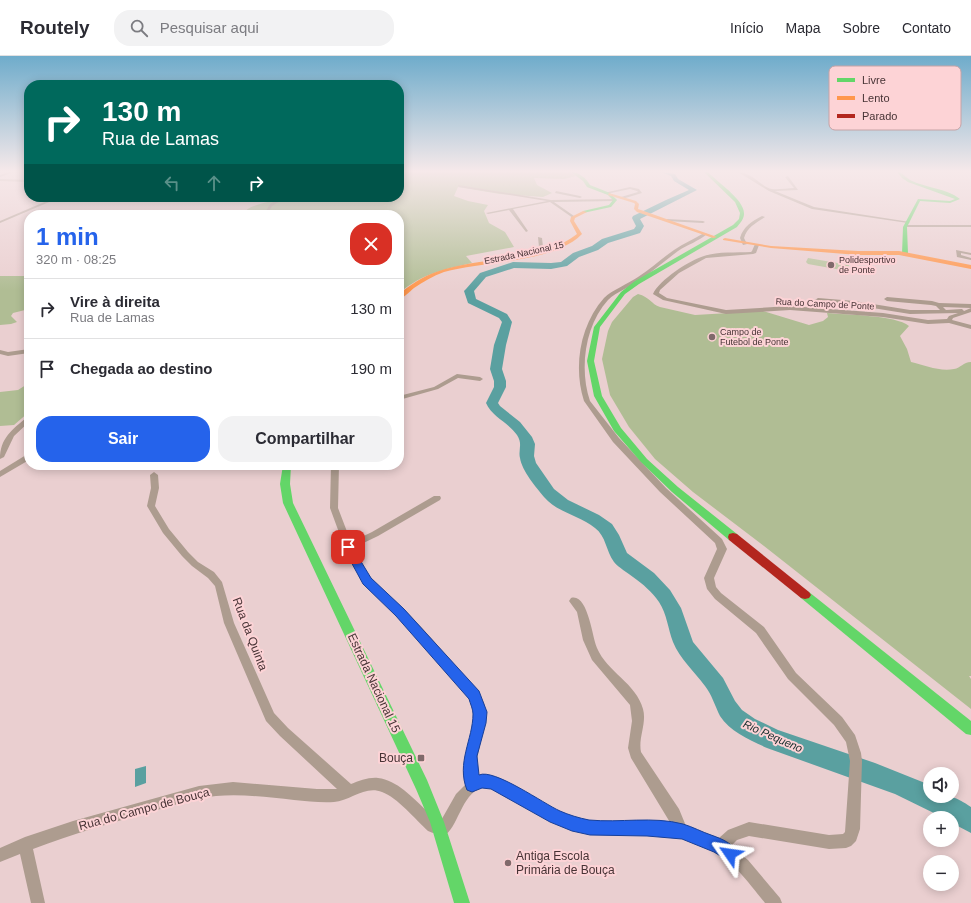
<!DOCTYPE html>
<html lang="pt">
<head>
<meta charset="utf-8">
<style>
	body { margin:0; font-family:Helvetica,sans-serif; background:#f2f2f3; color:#2b2b33; height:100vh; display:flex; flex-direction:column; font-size:15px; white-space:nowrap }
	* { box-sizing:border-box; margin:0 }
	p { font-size:13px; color:#7c7c81 }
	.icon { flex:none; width:22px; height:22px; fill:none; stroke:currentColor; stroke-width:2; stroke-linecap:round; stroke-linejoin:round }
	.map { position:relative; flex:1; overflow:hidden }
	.drawer { position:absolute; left:24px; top:154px; width:380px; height:260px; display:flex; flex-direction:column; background:#fff; border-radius:16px; box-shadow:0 2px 10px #0003 }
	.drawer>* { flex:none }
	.top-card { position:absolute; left:24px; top:24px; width:380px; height:122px; border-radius:16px; box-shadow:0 2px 10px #0003; background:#00695c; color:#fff; overflow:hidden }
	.tools { position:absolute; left:923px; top:711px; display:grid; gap:8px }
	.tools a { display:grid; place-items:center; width:36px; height:36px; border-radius:50%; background:#fff; box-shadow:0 2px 10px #0003; font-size:20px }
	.pin { position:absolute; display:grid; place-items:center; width:34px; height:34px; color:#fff; margin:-17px; border-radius:8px; box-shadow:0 2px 6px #0006 }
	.me { position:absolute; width:44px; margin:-22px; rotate:302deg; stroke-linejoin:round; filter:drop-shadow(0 0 3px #0008) }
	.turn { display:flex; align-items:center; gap:14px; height:84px; padding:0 12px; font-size:18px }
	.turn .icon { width:52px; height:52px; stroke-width:2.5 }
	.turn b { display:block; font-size:28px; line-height:34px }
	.lanes { display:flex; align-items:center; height:38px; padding:0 12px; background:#0003; justify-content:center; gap:20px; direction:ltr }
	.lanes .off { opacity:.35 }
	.round { display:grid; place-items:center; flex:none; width:42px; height:42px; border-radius:16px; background:#f2f2f3 }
	.overview { display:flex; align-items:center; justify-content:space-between; height:68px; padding:0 12px }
	h1 { font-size:24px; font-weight:600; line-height:30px; color:#2563eb }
	.primary-button { display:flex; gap:8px; margin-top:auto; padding:8px 12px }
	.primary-button a { flex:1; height:46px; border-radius:16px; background:#2563eb; color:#fff; font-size:16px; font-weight:600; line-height:46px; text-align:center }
	.primary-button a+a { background:#f2f2f3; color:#2b2b33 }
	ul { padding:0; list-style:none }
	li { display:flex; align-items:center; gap:12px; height:60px; padding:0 12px; border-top:1px solid #e1e1e2 }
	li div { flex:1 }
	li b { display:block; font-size:15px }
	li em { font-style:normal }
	header { display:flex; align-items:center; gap:24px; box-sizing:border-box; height:56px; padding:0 20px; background:#fff; border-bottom:1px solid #e1e1e2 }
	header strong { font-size:19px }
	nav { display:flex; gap:22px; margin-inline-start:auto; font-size:14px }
	.search { width:280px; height:36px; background:#f2f2f3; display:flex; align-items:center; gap:10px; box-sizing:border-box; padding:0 14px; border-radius:16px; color:#7c7c81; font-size:15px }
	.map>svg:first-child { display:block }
	.green { fill:#b8c49d }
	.forest { fill:#b0bd94 }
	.water { fill:#5aa0a0 }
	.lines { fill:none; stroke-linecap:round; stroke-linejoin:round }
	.river { fill:#5aa0a0; fill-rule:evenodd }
	.street { fill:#ad9c8f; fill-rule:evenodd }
	.fast { fill:#63d668; fill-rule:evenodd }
	.slow { fill:#ff974d; fill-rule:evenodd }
	.jam { fill:#b3261e; fill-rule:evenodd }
	.route { fill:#2563eb; stroke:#184099 }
	.poi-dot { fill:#806a6b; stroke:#fdd3d6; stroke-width:1.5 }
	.labels { text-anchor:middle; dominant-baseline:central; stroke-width:4; stroke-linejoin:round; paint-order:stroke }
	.far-street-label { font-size:9px; fill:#473335; stroke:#fdd3d6 }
	.far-poi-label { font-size:9px; fill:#473335; stroke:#fdd3d6; text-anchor:start }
	.water-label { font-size:11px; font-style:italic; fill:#162e2d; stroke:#fdd3d6 }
	.near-street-label { font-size:12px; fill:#473335; stroke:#fdd3d6 }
	.near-poi-label { font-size:12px; fill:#473335; stroke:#fdd3d6; text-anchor:end }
	.key { fill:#fdd3d6; stroke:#c6a3a6; stroke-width:1 }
	.key-label { font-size:11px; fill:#473335 }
</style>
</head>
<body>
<header>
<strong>Routely</strong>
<div class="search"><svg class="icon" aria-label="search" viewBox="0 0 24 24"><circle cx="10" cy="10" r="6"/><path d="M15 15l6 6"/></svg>Pesquisar aqui</div>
<nav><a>Início</a><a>Mapa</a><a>Sobre</a><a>Contato</a></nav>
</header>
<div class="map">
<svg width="971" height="847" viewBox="0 0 971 847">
	<rect width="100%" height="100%" fill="#eacfd0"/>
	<polygon class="green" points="808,202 849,209 847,215 808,208 806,206"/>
	<g class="forest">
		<path d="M399 116H570L576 120 564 123 534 122 537 129 552 137 543 141 500 138 458 131 454 140 468 145 488 149 484 155 489 167 505 176 514 191 466 200 472 207C442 214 424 217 399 237V159L243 158C249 147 272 147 284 141H399Z"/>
		<polygon points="0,220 29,220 29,253 13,257 11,260 17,266 11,268 0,269"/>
		<path d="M638 238C650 241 651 248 660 251L695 259 763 255 809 269 823 265 828 261 827 257C846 259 896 259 909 270L900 280 907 293 911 306C924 309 940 316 954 313 961 312 963 306 971 306V620H969L971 623V653L764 490 693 436 655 403 629 371 610 339 602 303 608 275 612 266 633 241Z"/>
		<polygon points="29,327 29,356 14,369 0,370 0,336 18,334"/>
	</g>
	<polygon class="water" points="146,710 146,727 135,731 135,713"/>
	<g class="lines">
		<path class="river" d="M661 116 675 118 678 123 697 134 640 163 644 170 640 177 608 187 598 194 579 201 567 210 551 213 514 212 486 221 474 235 476 243 507 258 512 266 506 289 502 313 506 325V331L498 347 500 350 520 366 532 381 535 388 534 400 536 407 554 433 568 444 599 459 612 468 619 479 627 497 654 517 670 534 681 552 693 586 723 622 735 645 742 654 755 663 778 674 875 707 930 729V740C951 740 953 739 971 751V777L952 767V762H944L895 738 767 692C750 684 730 676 720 660 715 650 712 639 705 630 694 615 680 603 673 586 668 573 667 558 659 546 652 536 643 528 633 521 627 516 619 512 614 506 606 495 606 480 595 472 579 459 558 457 544 441 536 431 522 415 520 402 518 394 523 388 517 379 508 366 492 361 486 347L494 331V325L490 313 494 289 502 266 499 262 468 247 464 235 466 233 480 217 513 206 551 207 561 206 573 197 592 190 602 183 634 173 636 170 632 162 633 160 666 144 689 134 674 125 671 120Z"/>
		<g class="street">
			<polygon points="9,116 14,116 0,121 0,119"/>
			<path d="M738 116C752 116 761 131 772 133 779 134 787 132 794 132L785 121 788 120 798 134 775 135 814 151 910 166 908 167 812 153 769 135Z"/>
			<polygon points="0,123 29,124 29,126 0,125"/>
			<polygon points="458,129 551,144 615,143 617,144 615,145 554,146 574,160 573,162 550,146 513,153 528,175 526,176 509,154 488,158 486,157 547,145 459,131"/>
			<polygon points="630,131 639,133 642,137 622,143 621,141 638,136 637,135 630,133 606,138 604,137"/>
			<polygon points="556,135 580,140 582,141 580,142 555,137"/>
			<polygon points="56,141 61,141 0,167 0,165"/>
			<polygon points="282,141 287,141 272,150 268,157 254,159 266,155 270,148"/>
			<path d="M762 160 765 161C756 167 747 171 744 182L747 188 743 189 740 182C743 171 752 165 762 160Z"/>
			<polygon points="667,163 703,165 705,166 703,167 666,165"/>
			<polygon points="906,169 971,169 971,171 905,171"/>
			<path d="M704 177 707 178C699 185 687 189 678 195 666 204 654 214 642 223 632 230 616 236 608 244 585 269 579 313 590 345L619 382 666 432 722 483 727 493 714 522 716 531 721 537 764 571 796 617 842 661 855 679 861 697 862 705 860 773 856 785 851 790 846 792 829 793 749 780 737 784 731 790 748 804 780 842 782 847H765C748 826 732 803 707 791 669 773 627 783 587 777 572 775 558 769 544 762 532 756 495 729 482 732 461 737 458 774 443 780L438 778 437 775 433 777 428 775C416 764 397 741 382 736 365 729 350 745 334 746 321 747 307 745 294 744 268 741 242 738 216 740 195 742 174 749 154 755 113 766 73 778 33 793L45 847H31L20 798 0 806V792L25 781 73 765 199 730 233 726 317 733H337L280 680 266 665 224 567 215 530 208 522 192 510 182 500 163 477 147 450 151 432 150 419 154 416 158 419 159 432 155 450 169 473 188 496 198 506 214 516 222 526 234 567 274 657 288 672 351 728C359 725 369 721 378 722 397 724 413 742 426 754 430 758 436 762 439 768L456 738 466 728C465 720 463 712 464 705 468 685 480 662 470 643L396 559 364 528 348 501 330 452 331 409H339L338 452 351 486 372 476 434 440H440L441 442 440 444 378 480 353 492C363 519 384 534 404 553 430 579 453 608 478 635L484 647 486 656 485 667 476 707 478 721C480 720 484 719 486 719 491 719 497 722 501 724 522 733 541 748 563 757 596 771 636 763 671 768L631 702 628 692 632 665 630 649 592 604 583 584 577 556 569 545 571 542C588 537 592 581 597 592 607 616 636 627 643 653 647 667 638 682 641 696L679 753 686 770 701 775 719 782 728 774 749 766 829 779 843 778 845 776 850 705 846 686 834 669 788 623 756 577 715 543 707 533 704 522 717 493 715 487 660 436 613 386 584 345C573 311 580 269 604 242 612 234 628 228 638 221 651 213 662 202 674 194 684 187 694 183 704 177Z"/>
			<polygon points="538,181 542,182 543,191 535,198 531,198 531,196 539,191"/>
			<path d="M755 188 759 189 756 197 753 198 706 202 679 217 660 234 659 237 667 242 726 254 790 250 883 257 928 264 947 263 949 260 958 257 910 258 854 249 818 246 815 244 818 242 854 245 910 254H940L936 250 931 249 887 245 884 243 887 241 932 245 939 247 971 248V252L943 251 946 254 962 253 964 255 971 252V256L953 262 952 264 971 269V273L949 267 928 268 883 261 790 254 726 258 663 244 653 238C659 224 690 204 704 200 719 195 736 197 751 196L752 195Z"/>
			<polygon points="956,194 971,197 971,199 961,197 961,199 971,202 971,204 957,201"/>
			<polygon points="29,293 29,297 8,300 0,298 0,294 8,296"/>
			<polygon points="457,318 480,321 483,323 480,325 458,322 438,333 399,344 399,340 434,331"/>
			<path d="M29 360V366L14 380 4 401 0 403C0 382 12 374 27 361Z"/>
			<polygon points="26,399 29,399 29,404 0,421 0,415"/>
		</g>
		<g class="fast">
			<path d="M571 116C579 116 586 122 590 129L610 137 617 144 611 151 583 157V155L609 149 613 144 608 139 587 131 583 125Z"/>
			<path d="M704 116H708C717 126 745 144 744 158 744 163 740 167 737 171L639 228 625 238 600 271 594 305 602 340 621 372 647 403 678 431 737 478 738 481 737 484H729L672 436 641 406 614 375 594 340 587 305 594 271 621 236 635 225 733 169 739 163 740 157 735 146Z"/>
			<path d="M897 116C903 116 905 121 910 124 926 132 946 132 960 143L950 147 920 145 907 171 908 198 905 200 902 198 903 171 918 143 950 145 955 143 908 126 902 122Z"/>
			<polygon points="283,409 291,409 290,428 293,447 427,724 444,766 470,847 454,847 430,766 416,733 283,447 280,428"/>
			<polygon points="805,535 809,536 971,665 971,679 966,678 801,542 799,539 801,536"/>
		</g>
		<g class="slow">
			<polygon points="609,137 636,145 639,148 638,153 641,154 717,181 713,182 637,156 634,153 635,148 634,147 608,139"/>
			<path d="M583 155 587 156 575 162 574 165 582 178C554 207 483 205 444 216 433 220 423 226 414 232 409 236 405 241 399 243V238C410 229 422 221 436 216 479 200 541 207 577 178L570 165 571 161Z"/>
			<polygon points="725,182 771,190 858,195 899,195 971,209 971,213 899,199 858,199 771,192 723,184 723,183"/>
		</g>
		<polygon class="jam" points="733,477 737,478 809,536 811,539 809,542 805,543 801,542 729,484 728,481 729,478"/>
	</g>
	<linearGradient id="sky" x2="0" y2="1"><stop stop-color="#6faccb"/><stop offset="0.49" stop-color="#f6e9ea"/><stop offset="1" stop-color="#f6e9ea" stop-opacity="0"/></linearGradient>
	<rect width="971" height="235" fill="url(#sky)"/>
	<path class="route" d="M348 487 351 489 371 522 404 553 479 635 487 656 486 667 477 700 479 719C494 712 544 748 560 755 569 759 579 762 589 764 620 767 653 760 683 768 693 771 702 776 711 779 722 783 733 787 738 798L735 803 730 806 714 796 682 783 647 780 590 779 572 775 550 766 491 733 482 732 472 736 467 734C456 707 473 683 473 658 473 653 470 647 469 643L396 560 363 528 343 491 344 489Z"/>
	<g class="poi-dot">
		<circle cx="831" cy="209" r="4"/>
		<circle cx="712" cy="281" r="4"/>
		<rect x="417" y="698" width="8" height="8" rx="2"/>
		<circle cx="508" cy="807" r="4"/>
	</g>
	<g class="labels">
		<g class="far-street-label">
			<text transform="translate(524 197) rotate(-12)">Estrada Nacional 15</text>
			<text transform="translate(825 248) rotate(3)">Rua do Campo de Ponte</text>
		</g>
		<g class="far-poi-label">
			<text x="839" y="204">Polidesportivo<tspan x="839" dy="10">de Ponte</tspan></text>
			<text x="720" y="276">Campo de<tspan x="720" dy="10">Futebol de Ponte</tspan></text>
		</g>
		<g class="water-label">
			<text transform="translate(773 680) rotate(24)">Rio Pequeno</text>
		</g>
		<g class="near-street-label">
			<text transform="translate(250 578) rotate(69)">Rua da Quinta</text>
			<text transform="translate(374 627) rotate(65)">Estrada Nacional 15</text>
			<text transform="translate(144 753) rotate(-15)">Rua do Campo de Bouça</text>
		</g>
		<g class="near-poi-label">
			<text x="413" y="702">Bouça</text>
			<text x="516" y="800" text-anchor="start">Antiga Escola<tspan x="516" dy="14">Primária de Bouça</tspan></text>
		</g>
	</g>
	<rect x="829" y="10" width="132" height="64" rx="6" class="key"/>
	<rect x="837" y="22" width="18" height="4" fill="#63d668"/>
	<rect x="837" y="40" width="18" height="4" fill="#ff974d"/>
	<rect x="837" y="58" width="18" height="4" fill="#b3261e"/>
	<g class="key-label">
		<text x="862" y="28">Livre</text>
		<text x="862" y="46">Lento</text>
		<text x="862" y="64">Parado</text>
	</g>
</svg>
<div class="tools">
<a><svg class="icon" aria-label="sound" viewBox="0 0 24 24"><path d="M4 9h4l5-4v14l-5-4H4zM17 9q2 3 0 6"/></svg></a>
<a>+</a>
<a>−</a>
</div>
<div class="pin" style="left:348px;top:491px;background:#d93025"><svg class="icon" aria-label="arrive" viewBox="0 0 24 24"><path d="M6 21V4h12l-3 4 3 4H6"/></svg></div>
<svg class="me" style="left:730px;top:798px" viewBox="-20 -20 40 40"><path d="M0-17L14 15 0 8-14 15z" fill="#2563eb" stroke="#fff" stroke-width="4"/></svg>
<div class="top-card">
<div class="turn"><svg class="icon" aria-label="right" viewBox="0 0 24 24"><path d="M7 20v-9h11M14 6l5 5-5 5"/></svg><div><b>130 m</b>Rua de Lamas</div></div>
<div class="lanes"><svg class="icon off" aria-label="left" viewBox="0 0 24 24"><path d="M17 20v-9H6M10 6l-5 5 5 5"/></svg><svg class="icon off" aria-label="ahead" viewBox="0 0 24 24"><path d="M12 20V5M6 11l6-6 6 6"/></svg><svg class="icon" aria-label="right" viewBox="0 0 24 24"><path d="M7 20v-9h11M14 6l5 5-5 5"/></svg></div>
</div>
<section class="drawer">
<div class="overview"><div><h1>1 min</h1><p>320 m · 08:25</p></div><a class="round" style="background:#d93025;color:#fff"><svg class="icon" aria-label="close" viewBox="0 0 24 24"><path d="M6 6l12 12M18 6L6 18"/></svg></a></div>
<ul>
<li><svg class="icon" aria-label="right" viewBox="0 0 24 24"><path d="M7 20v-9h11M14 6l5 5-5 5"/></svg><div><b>Vire à direita</b><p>Rua de Lamas</p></div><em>130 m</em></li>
<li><svg class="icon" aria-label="arrive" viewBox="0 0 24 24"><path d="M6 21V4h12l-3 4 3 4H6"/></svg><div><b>Chegada ao destino</b></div><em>190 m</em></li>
</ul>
<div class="primary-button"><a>Sair</a><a>Compartilhar</a></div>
</section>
</div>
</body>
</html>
